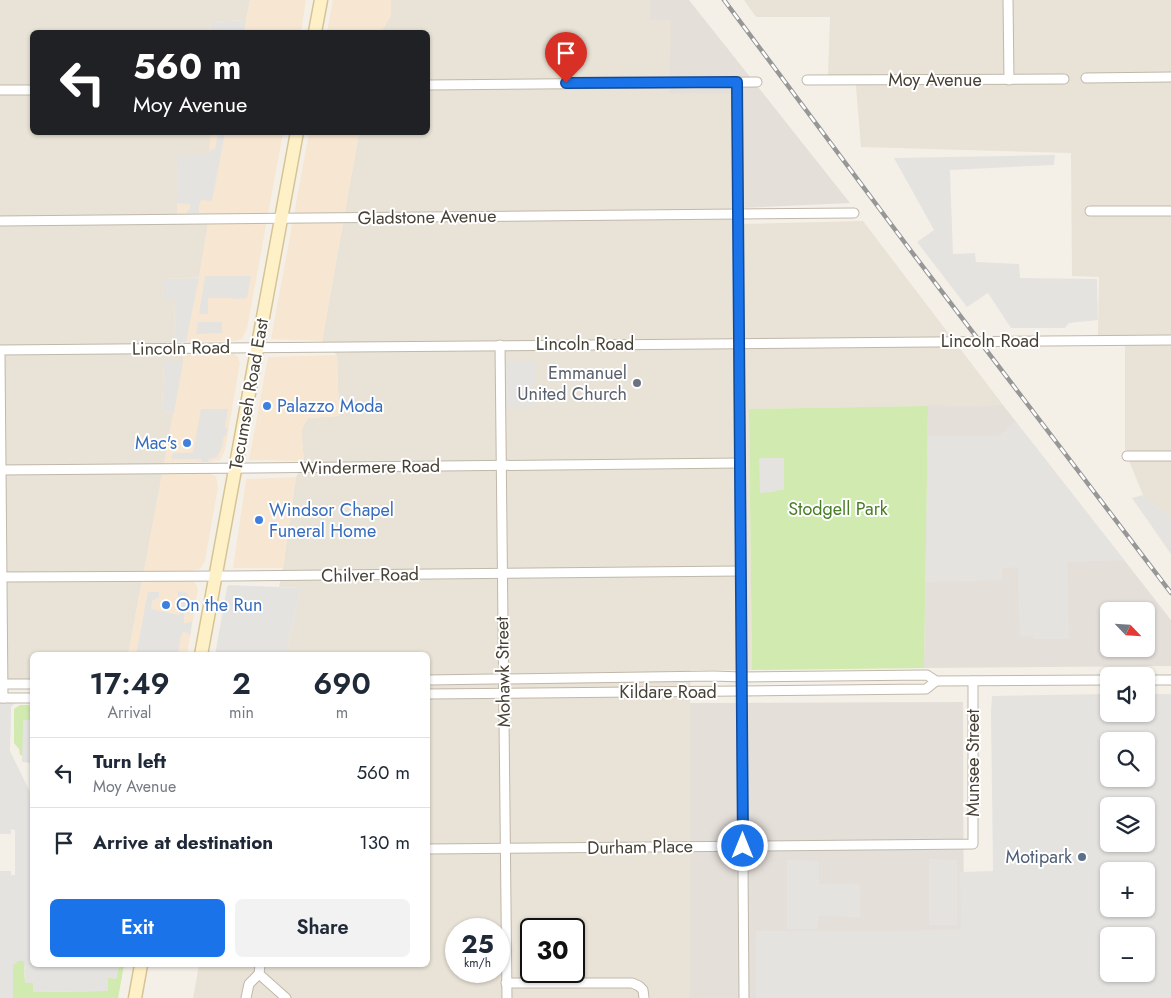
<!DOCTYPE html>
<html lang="en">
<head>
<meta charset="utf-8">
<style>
	body { margin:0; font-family:Jost,sans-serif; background:#f2f2f3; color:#1f2937; height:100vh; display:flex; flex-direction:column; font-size:19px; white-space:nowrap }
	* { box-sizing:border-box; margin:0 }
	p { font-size:16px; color:#747a83 }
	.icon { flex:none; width:28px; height:28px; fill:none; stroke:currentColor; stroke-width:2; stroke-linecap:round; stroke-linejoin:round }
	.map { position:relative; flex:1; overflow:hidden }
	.sheet { position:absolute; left:30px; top:652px; width:400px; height:315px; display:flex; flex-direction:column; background:#fff; border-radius:8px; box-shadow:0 1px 4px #0004 }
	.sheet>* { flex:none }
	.banner { position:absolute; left:30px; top:30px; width:400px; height:105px; border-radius:8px; box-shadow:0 1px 4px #0004; background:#202124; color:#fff; overflow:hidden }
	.needle { width:32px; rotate:115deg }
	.controls { position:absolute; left:1100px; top:602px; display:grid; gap:10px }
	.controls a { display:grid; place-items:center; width:55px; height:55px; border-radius:8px; background:#fff; box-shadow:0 1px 4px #0004; font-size:25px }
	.speed { position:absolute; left:445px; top:918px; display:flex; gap:10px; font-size:25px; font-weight:700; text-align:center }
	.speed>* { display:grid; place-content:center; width:65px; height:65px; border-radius:50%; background:#fff; box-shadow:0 1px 4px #0004; line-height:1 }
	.speed small { font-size:12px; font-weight:400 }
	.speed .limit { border:2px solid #111; border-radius:8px; background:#fff; color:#111 }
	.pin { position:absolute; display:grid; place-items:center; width:42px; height:42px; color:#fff; margin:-51px -21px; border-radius:50% 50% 50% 0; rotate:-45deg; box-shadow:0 0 5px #0007 }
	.pin .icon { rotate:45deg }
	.me { position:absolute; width:55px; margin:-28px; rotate:0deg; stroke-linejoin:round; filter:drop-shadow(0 0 4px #0008) }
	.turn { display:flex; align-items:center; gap:18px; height:105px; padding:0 20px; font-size:22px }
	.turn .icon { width:65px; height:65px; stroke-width:2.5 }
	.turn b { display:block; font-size:35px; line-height:42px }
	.eta { display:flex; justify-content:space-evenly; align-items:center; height:85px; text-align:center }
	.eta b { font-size:30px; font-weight:600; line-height:35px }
	.primary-button { display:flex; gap:10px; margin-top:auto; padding:10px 20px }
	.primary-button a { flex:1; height:58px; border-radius:8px; background:#1a73e8; color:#fff; font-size:20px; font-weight:600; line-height:58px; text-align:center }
	.primary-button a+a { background:#f2f2f3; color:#1f2937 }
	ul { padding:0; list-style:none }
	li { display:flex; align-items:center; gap:15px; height:70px; padding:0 20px; border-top:1px solid #e0e1e3 }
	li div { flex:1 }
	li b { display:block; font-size:19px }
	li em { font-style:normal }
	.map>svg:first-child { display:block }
	.residential { fill:#e9e2d6; fill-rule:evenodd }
	.commercial { fill:#f7e7d2 }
	.industrial { fill:#e4dfd9; fill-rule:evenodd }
	.green { fill:#d0eaaf }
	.parking { fill:#e5e3e0; fill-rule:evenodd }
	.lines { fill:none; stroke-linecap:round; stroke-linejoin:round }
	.minor-casing { stroke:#c0b8aa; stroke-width:11 }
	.secondary-casing { stroke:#d6c496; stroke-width:15 }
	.minor { stroke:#fff; stroke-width:9 }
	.secondary { stroke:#fff1c7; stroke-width:12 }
	.rail-casing { stroke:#979797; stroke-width:4.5 }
	.rail { stroke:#fff; stroke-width:2.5; stroke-dasharray:8; stroke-linecap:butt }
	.route-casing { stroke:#114b97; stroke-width:12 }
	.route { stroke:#1a73e8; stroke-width:9 }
	.worship-dot { fill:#6b7280; stroke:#fff; stroke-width:2 }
	.shop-dot { fill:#3f7fe0; stroke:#fff; stroke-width:2 }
	.service-dot { fill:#5c6f8a; stroke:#fff; stroke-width:2 }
	.labels { text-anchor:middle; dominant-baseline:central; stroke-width:4; stroke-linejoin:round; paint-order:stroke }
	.street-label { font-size:18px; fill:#484136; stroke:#fff }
	.worship-label { font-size:18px; fill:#5b616d; stroke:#fff; text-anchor:end }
	.shop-label { font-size:18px; fill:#366cbe; stroke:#fff; text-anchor:start }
	.park-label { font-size:18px; fill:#487d26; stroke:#fff }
	.service-label { font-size:18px; fill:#4e5e75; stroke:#fff; text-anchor:end }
</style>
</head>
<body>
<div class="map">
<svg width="1171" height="998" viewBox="0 0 1171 998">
	<rect width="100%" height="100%" fill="#f4f0e8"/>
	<g class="residential">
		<polygon points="0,0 250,0 246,20 211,22 210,32 32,32 32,132 210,133 210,156 178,156 177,223 208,224 199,278 162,279 175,300 174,342 183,355 183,362 164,362 162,412 174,413 128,655 32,655 32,679 0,680"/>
		<path d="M391 0H650V20H671L741 94V224L863 221 1003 405 749 409 752 670H691L690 703V998H193L199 965H428V655H286L301 588 279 587 283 568 296 477 304 461 301 430 308 418 339 416 337 355 322 341 359 133 428 132V32H381L391 15ZM456 929H499V971H456ZM531 929H574V971H531Z"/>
		<polygon points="744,0 1171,0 1171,518 1143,495 1125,451 1125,337 1098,336 1099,277 1072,276 1071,153 861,147 855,75 828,75 830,17 756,17"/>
	</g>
	<g class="commercial">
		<polygon points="250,0 306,0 301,32 210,32 211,22 246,20"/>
		<polygon points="333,0 391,0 391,15 381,32 327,32"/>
		<polygon points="210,133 283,133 247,329 242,339 235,341 174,342 175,300 163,300 162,279 199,277 208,225 197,223 177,223 178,156 209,156"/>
		<polygon points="309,133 359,133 322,341 271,339"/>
		<polygon points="233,353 238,357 240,363 225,450 220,460 211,462 164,463 173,413 162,412 164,362 183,362 183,355"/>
		<polygon points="337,355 339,416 308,418 301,430 304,461 249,460 268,357"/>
		<polygon points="162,473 208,473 216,476 218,487 205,561 200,569 190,571 144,571"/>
		<polygon points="296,477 283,568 233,568 246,479"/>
		<polygon points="185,579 195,582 198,589 187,655 128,655 142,580"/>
	</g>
	<g class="industrial">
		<polygon points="650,0 689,0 850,203 741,208 740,94 669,93 671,20 650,20"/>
		<path d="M1003 405 1171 620V666L924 668 928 406ZM1109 611H1146V649H1109Z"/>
		<polygon points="963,702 964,998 690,998 690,703"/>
	</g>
	<g class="green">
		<polygon points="928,406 924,668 752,670 749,409"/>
		<polygon points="20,705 32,705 32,720 23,720 23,756 20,755 19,749 14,743 14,709"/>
		<polygon points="18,961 31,961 24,967 25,982 33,983 33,992 108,991 108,977 116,979 119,965 124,965 118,998 13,998 13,965"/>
	</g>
	<g class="parking">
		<polygon points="246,20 244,32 210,32 211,22"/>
		<polygon points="218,133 225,133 212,201 201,200 199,206 199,212 200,213 186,213 190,209 190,204 177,203 178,156 209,156 210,150 215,149"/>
		<polygon points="1055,155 1054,165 950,170 953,254 975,253 976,262 1019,264 1020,278 1097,279 1098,320 1069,323 1065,328 1011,328 988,293 967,307 917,242 934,230 894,158"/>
		<polygon points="205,276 251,276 247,298 232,299 232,298 208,298 208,314 199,314"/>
		<polygon points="199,278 186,342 174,342 175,300 163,300 162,279"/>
		<polygon points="198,322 222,322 222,333 196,334"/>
		<polygon points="536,361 533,408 508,408 507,362"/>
		<polygon points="164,362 183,362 174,413 162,412"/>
		<polygon points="201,409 228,409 225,428 228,429 226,436 224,436 222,447 217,457 209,459 208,462 201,462 201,459 171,459 173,453 193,453"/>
		<polygon points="1015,421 1124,560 1067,562 1069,639 1033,639 1033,636 1020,636 1018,567 1002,568 1002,580 926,582 928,436 999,436"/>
		<polygon points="759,458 784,458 784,490 779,490 773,492 760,493"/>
		<polygon points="1143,495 1171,518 1171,554 1132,498"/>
		<polygon points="229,585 301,588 286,655 215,655 227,587"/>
		<polygon points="178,591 185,592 188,594 184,617 184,623 188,623 192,621 190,636 188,633 183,632 181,635 178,655 136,655 148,592 159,592 159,597 152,601 151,609 179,615 182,602 178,597"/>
		<path d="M1109 694V714H1146V694H1171V998H756V931L961 930 960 872 993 871 991 712 992 696ZM1146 741V779H1109V741ZM1109 806H1146V844H1109ZM1146 871V909H1109V871ZM1146 936V974H1109V936Z"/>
		<polygon points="0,703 15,703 11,707 11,712 10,751 32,796 32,965 119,965 116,979 108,978 108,991 33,992 33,983 25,983 24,961 18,961 13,965 13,998 0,998 0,871 11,871 11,875 15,875 15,830 11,829 11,834 0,834"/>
		<polygon points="23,720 32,720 32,770 30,770 30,763 22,762"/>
		<polygon points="929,859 957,860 957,925 929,925"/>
		<polygon points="787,860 819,861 819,884 860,884 860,917 819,916 817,929 787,929"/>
	</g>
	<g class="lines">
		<g class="minor-casing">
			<g id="minor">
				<polyline points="1008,0 1009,80"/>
				<polyline points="1086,78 1171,77"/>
				<polyline points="807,80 1064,79"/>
				<polyline points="737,82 744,998"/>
				<polyline points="428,85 757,82"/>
				<polyline points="0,90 32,90"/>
				<polyline points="1090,211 1171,211"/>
				<polyline points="0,221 854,213"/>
				<polyline points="500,345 507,998"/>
				<polyline points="0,350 1171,340"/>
				<polyline points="0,354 3,698"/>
				<polyline points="1127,456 1171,456"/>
				<polyline points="0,470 254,468 740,463"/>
				<polyline points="0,577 231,576 741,571"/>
				<polyline points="428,680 714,676 742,677 927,675 936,681 1109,680"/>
				<polyline points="1146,680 1171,680"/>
				<polyline points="0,684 32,684"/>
				<polyline points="428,694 926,689 936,681"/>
				<polyline points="0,698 32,698"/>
				<polyline points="428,849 973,844 973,681"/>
				<polyline points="260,965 259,974 286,998"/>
				<polyline points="506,983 632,983 639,986 643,990 644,998"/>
				<polyline points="246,998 249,984 259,974"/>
			</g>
		</g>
		<g class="secondary-casing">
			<g id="secondary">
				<polyline points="315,32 321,0"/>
				<polyline points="201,655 297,132"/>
				<polyline points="135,998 141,965"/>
			</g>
		</g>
		<use href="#minor" class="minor"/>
		<use href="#secondary" class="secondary"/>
		<g class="rail-casing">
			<polyline id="rail" points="724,0 911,251 1171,593"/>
		</g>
		<use href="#rail" class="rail"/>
	</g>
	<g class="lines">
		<g class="route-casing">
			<polyline id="route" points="566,83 737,82 743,846"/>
		</g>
		<use href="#route" class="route"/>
	</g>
	<circle class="worship-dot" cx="637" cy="383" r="5"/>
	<g class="shop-dot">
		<circle cx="267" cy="406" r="5"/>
		<circle cx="187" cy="443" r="5"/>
		<circle cx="259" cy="520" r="5"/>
		<circle cx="166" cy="605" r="5"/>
	</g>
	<circle class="service-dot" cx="1082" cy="857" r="5"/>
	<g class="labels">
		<g class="street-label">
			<text x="935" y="80">Moy Avenue</text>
			<text transform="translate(427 217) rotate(-1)">Gladstone Avenue</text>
			<text x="990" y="341">Lincoln Road</text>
			<text x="585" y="344">Lincoln Road</text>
			<text transform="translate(181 348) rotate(-1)">Lincoln Road</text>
			<text transform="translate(249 394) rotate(-80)">Tecumseh Road East</text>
			<text transform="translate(370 467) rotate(-1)">Windermere Road</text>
			<text transform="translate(370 575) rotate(-1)">Chilver Road</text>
			<text transform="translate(503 672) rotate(-91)">Mohawk Street</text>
			<text x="668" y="692">Kildare Road</text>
			<text transform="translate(973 763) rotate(-90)">Munsee Street</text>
			<text transform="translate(640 847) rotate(-1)">Durham Place</text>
		</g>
		<g class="worship-label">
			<text x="627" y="373">Emmanuel<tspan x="627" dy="21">United Church</tspan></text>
		</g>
		<g class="shop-label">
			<text x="277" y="406">Palazzo Moda</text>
			<text x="177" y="443" text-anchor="end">Mac's</text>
			<text x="269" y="510">Windsor Chapel<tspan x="269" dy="21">Funeral Home</tspan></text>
			<text x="176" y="605">On the Run</text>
		</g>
		<g class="park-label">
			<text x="838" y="509">Stodgell Park</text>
		</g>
		<g class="service-label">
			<text x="1072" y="857">Motipark</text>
		</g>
	</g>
</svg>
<div class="controls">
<a><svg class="needle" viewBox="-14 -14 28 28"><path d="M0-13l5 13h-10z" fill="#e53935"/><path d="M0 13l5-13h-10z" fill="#747a83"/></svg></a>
<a><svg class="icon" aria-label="sound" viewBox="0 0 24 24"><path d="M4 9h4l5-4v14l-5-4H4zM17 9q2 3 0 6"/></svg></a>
<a><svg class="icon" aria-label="search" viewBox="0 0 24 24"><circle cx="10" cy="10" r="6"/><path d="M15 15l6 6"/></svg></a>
<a><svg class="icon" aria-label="layers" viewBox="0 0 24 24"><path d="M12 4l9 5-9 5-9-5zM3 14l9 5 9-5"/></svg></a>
<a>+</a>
<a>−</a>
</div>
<div class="speed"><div>25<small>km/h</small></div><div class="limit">30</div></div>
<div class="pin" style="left:566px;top:83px;background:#d93025"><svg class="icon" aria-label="arrive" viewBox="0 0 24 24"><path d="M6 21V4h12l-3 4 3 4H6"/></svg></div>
<svg class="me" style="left:743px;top:846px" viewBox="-20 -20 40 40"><circle r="17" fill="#1a73e8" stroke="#fff" stroke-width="3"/><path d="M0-11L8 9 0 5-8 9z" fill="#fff"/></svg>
<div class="banner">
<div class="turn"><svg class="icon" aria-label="left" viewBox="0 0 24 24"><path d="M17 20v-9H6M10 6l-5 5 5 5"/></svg><div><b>560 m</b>Moy Avenue</div></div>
</div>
<section class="sheet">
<div class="eta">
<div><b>17:49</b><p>Arrival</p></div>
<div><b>2</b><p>min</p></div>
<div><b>690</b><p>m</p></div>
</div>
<ul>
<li><svg class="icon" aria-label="left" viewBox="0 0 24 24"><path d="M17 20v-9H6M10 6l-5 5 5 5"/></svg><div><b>Turn left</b><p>Moy Avenue</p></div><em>560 m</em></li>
<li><svg class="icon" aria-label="arrive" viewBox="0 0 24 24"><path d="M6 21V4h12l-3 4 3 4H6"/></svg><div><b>Arrive at destination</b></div><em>130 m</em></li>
</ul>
<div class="primary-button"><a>Exit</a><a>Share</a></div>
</section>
</div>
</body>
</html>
